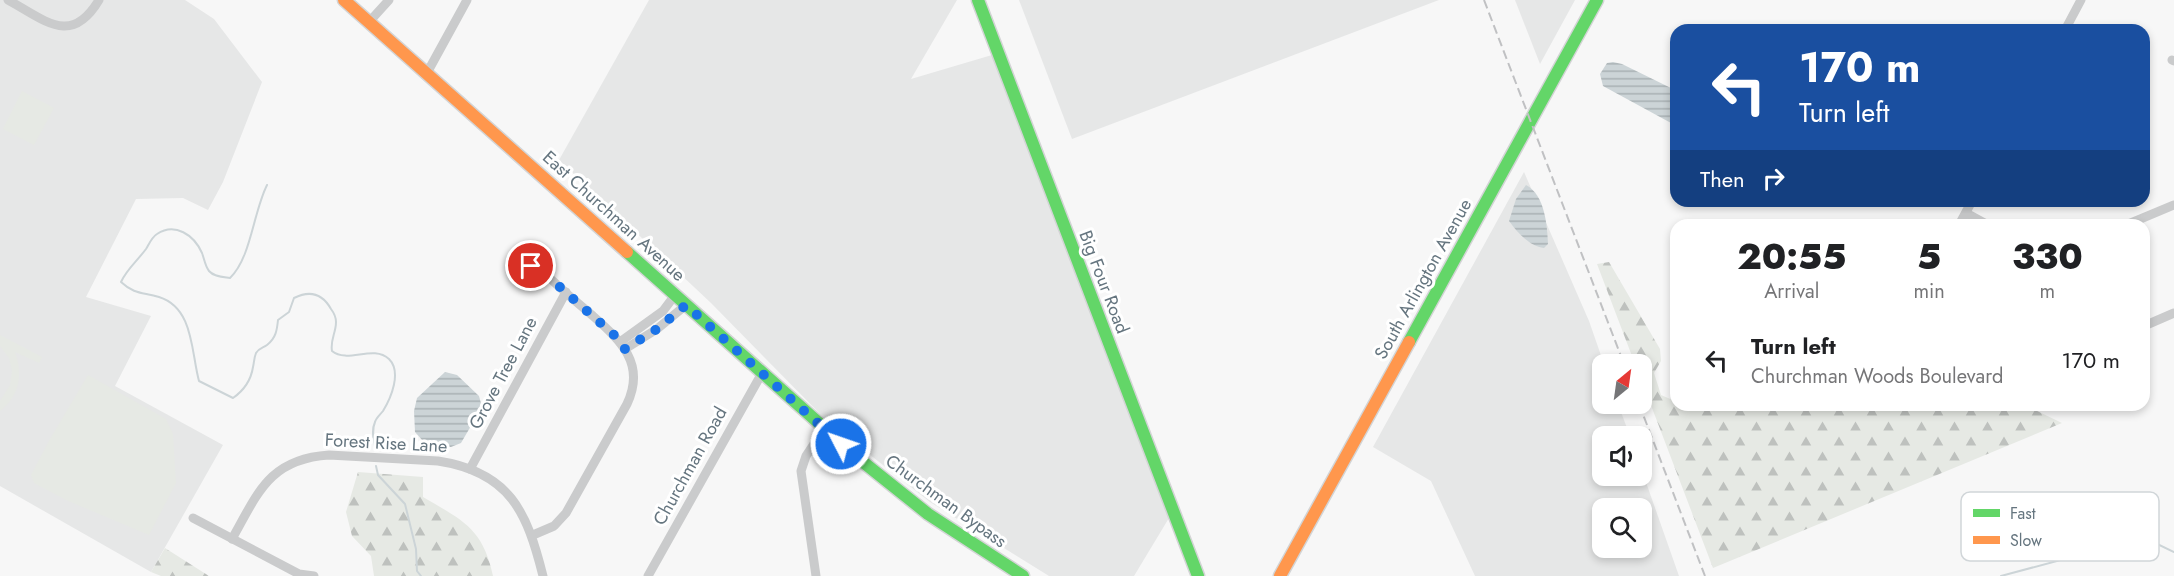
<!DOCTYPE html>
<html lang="en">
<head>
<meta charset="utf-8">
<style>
	body { margin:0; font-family:Jost,sans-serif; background:#f6f6f6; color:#202124; height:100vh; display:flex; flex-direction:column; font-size:22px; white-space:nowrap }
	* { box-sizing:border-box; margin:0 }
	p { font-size:20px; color:#757577 }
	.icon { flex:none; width:33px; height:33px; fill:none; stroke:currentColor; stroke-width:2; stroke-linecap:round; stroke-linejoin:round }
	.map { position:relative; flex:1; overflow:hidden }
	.sheet { position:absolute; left:1670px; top:219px; width:480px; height:192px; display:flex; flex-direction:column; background:#fff; border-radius:18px; box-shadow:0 3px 9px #0003 }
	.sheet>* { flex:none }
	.top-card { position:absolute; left:1670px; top:24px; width:480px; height:183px; border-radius:18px; box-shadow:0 3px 9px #0003; background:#1a4fa0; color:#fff; overflow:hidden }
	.needle { width:39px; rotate:29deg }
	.tools { position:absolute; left:1592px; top:354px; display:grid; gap:12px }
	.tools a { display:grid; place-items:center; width:60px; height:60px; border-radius:12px; background:#fff; box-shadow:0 3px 9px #0003; font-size:30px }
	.pin { position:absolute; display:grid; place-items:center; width:51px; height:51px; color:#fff; margin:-26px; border:3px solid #fff; border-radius:50%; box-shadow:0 2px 6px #0007 }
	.me { position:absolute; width:66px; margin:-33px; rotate:311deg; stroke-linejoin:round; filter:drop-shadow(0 0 4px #0008) }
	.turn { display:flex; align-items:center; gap:21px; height:126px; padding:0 30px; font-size:27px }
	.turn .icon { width:78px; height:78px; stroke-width:2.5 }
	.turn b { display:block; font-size:42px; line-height:51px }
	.then { display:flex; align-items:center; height:57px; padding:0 30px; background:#0003; gap:12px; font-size:22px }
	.eta { display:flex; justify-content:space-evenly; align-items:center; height:102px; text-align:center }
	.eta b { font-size:36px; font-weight:800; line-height:42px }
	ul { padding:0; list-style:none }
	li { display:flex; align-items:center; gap:18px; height:78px; padding:0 30px }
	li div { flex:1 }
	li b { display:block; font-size:22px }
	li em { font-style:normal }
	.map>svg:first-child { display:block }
	.built { fill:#e6e7e7; fill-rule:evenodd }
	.grass { fill:#e6e9e4 }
	.forest { fill:url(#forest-firs) }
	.water { fill:url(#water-rules) }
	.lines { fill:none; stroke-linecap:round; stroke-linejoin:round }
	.stream { stroke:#ccd4d7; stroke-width:2 }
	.fast-casing { stroke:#d3d4d5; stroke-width:15 }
	.slow-casing { stroke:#d3d4d5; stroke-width:15 }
	.street { stroke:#cacbcc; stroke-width:9 }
	.fast { stroke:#63d668; stroke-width:12 }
	.slow { stroke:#ff974d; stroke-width:12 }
	.rail { stroke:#c0c1c3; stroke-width:2; stroke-dasharray:9 4.5; stroke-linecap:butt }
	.route { stroke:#1a73e8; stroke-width:10; stroke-dasharray:0 18 }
	.labels { text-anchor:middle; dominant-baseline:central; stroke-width:6; stroke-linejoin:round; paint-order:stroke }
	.street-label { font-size:18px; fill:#65757f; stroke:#fff }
	.key { fill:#fff; stroke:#d1d6d9; stroke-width:1.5 }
	.key-label { font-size:16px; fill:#65757f }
</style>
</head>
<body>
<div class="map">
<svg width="2174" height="576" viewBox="0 0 2174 576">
	<defs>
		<pattern id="forest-firs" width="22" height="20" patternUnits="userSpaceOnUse" patternTransform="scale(1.5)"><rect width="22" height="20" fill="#e6e9e4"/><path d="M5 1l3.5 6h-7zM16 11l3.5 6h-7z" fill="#bec1be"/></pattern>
		<pattern id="water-rules" width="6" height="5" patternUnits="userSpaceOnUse" patternTransform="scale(1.5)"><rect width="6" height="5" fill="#ccd4d7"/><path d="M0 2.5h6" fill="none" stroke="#a9b1b4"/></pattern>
	</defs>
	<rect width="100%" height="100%" fill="#f7f7f7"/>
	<g class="built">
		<polygon points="0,0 185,0 214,19 262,82 223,182 208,210 183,198 136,199 86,297 151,316 115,386 223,445 151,572 0,486"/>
		<polygon points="649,0 957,0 911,79 992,55 1169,518 1134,576 1049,576 930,502 827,421 711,303 559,160"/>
		<polygon points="1019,0 1439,0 1072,139"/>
		<polygon points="1515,0 1575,0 1540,64"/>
		<path d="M1524 172 1589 321 1604 364H1602V404H1618L1630 436H1602V476H1641V468L1679 576H1475L1431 481 1373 447ZM1602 508H1641V548H1602Z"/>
	</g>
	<g class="grass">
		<polygon points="22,91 54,108 34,145 3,129"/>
		<path d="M0 335 42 357 39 363 15 352C23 374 20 396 0 411V401L10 385 12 371 9 358 0 346Z"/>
		<polygon points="88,375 166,419 173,434 176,483 149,535 66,500 34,483 31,475 50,439"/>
	</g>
	<g class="forest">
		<polygon points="1609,262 1660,349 1661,361 1654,373 1661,395 1675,401 1676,405 2025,405 2062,423 1713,568 1641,379 1641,364 1635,364 1597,264"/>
		<path d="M358 472 423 477V497C462 520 483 528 493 576H374L371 556 352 536 346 512Z"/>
		<polygon points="165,548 209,576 161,576 151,572"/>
	</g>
	<g class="water">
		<polygon points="1613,62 1622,64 1675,90 1675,123 1671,123 1603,86 1600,74 1607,63"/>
		<path d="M1526 185C1545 195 1547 225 1548 244L1544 248C1529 246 1518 233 1509 221L1516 199Z"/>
		<polygon points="445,372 457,375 479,396 482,407 461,443 451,447 433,447 423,441 415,432 414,411 417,398"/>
	</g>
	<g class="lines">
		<g class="stream">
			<path d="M267 185C253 213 251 258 230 278 223 277 214 277 209 271 205 266 204 258 202 253 194 235 175 222 157 234 152 237 149 244 146 249 138 260 126 270 121 282 135 295 143 292 159 297 194 308 191 352 199 381L233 398C243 391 251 380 253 367 254 363 254 358 256 353 259 348 263 348 267 345 276 338 277 330 278 320L289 312 294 298C310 290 322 293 331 309 334 313 336 316 336 322 336 333 330 340 332 351 348 364 373 344 389 359 402 372 391 398 383 411 380 415 376 418 375 422 371 431 374 440 375 449"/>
			<polyline points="376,466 378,475 405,504 416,549 417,571 421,576"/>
			<polyline points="2001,576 2120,544 2147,539 2174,552"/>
		</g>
		<g class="fast-casing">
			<g id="fast">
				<polyline points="978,0 1198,576"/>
				<polyline points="627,252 858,458 928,514 1023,576"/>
				<polyline points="1409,342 1597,0"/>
			</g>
		</g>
		<g class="slow-casing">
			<g id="slow">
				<polyline points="344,0 627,252"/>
				<polyline points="1280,576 1409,342"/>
			</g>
		</g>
		<g class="street">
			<path d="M8 0C45 20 71 47 99 0"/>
			<polyline points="369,22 389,0"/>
			<polyline points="2065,30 2081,0"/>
			<polyline points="2172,60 2174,61"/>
			<polyline points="427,73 467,0"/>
			<polyline points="1966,213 1988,225"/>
			<polyline points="1959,225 1972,201"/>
			<polyline points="2126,225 2174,205"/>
			<path d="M517 262 531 266 543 272C559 287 576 302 593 316 621 341 646 364 627 404L566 513 554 526 533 535"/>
			<polyline points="2144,326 2174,313"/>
			<polyline points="620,342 663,311 675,295"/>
			<polyline points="625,349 657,329 686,305"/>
			<polyline points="470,469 566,292"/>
			<polyline points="193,518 299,574 314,576"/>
			<path d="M232 539C258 493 269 459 329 455L438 461C510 472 527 512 543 576"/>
			<polyline points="648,576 762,373"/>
			<polyline points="816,576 801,471 806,456 824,429"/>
		</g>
		<use href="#fast" class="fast"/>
		<use href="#slow" class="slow"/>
		<g class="rail">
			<polyline points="1484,0 1624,364"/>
			<polyline points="1639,404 1705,576"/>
		</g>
	</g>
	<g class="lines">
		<polyline class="route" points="531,266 543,272 614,335 625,349 657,329 686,305 841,444"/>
	</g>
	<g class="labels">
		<g class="street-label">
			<text transform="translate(614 216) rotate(42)">East Churchman Avenue</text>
			<text transform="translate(1423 279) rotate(-61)">South Arlington Avenue</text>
			<text transform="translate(1104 282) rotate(69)">Big Four Road</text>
			<text transform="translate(503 373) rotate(-62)">Grove Tree Lane</text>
			<text transform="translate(386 443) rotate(3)">Forest Rise Lane</text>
			<text transform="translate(690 466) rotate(-61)">Churchman Road</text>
			<text transform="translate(946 501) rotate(36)">Churchman Bypass</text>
		</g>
	</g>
	<rect x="1961" y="492" width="198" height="69" rx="9" class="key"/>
	<rect x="1973" y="509" width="27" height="8" fill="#63d668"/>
	<rect x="1973" y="536" width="27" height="8" fill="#ff974d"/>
	<g class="key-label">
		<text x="2010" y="519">Fast</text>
		<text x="2010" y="546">Slow</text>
	</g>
</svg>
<div class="tools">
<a><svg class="needle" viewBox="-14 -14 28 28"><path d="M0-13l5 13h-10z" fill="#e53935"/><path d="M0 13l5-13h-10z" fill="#757577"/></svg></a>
<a><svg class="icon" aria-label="sound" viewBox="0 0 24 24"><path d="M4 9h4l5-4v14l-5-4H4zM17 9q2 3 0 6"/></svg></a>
<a><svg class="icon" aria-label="search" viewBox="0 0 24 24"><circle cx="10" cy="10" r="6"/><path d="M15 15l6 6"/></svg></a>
</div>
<div class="pin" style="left:531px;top:266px;background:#d93025"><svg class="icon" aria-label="arrive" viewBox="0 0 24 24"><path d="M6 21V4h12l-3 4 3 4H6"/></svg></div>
<svg class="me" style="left:841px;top:444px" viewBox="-20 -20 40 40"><circle r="17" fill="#1a73e8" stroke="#fff" stroke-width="3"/><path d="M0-11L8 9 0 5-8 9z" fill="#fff"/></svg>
<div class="top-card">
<div class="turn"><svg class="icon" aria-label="left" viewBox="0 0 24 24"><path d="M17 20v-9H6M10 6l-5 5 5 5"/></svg><div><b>170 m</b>Turn left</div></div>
<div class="then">Then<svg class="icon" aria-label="right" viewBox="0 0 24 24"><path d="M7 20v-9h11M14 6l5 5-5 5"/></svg></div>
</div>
<section class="sheet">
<div class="eta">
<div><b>20:55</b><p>Arrival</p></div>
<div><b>5</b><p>min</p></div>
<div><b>330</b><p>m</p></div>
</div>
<ul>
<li><svg class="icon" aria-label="left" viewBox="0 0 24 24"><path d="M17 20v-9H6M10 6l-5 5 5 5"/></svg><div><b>Turn left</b><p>Churchman Woods Boulevard</p></div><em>170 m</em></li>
</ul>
</section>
</div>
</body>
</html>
